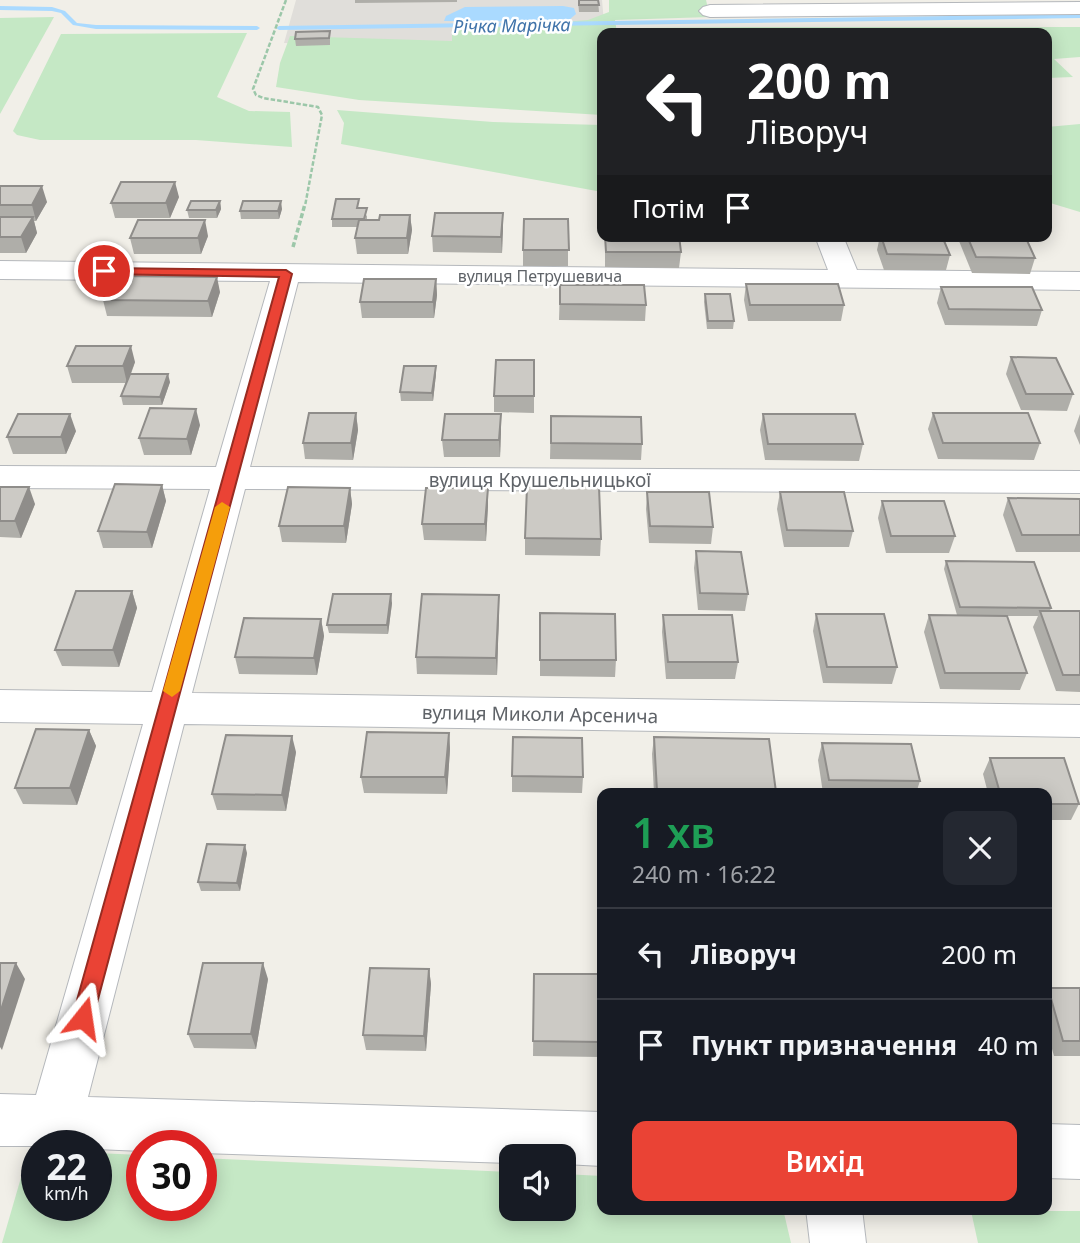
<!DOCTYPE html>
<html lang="uk">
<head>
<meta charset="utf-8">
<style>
	body { margin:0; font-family:"Noto Sans",sans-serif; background:#242831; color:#f1f3f6; height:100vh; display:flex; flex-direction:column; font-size:26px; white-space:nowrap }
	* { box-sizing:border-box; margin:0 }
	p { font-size:23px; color:#9ea1a6 }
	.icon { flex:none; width:38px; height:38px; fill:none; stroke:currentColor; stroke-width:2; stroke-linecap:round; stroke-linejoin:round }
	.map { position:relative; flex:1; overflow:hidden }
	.drawer { position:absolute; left:597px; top:788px; width:455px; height:427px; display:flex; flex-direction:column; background:#171b24; border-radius:14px; box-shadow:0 4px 18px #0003 }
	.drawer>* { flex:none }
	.hud { position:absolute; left:597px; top:28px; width:455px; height:214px; border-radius:14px; box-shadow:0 4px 18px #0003; background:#202124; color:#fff; overflow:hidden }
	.tools { position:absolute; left:499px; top:1144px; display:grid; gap:14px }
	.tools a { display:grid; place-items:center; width:77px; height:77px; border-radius:14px; background:#171b24; box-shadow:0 4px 18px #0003; font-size:35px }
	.speed { position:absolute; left:21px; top:1130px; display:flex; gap:14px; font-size:35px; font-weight:700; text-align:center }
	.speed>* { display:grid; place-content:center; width:91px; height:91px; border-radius:50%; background:#171b24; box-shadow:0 4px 18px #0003; line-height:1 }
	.speed small { font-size:18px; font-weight:400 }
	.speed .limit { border:10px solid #d22; background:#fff; color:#111 }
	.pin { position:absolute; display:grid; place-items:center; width:60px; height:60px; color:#fff; margin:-30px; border:4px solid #fff; border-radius:50%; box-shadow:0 2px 7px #0007 }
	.me { position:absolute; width:77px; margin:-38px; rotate:15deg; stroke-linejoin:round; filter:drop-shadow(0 0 5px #0008) }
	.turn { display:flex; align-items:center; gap:24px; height:147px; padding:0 35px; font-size:32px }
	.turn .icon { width:91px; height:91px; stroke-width:2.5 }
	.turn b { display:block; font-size:49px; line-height:60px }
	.then { display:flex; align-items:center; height:66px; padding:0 35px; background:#0003; gap:14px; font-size:26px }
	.round { display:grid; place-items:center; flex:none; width:74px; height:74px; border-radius:14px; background:#242831 }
	.overview { display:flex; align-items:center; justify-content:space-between; height:119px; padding:0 35px }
	h1 { font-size:42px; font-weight:600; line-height:52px; color:#1e9e55 }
	.primary-button { display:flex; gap:14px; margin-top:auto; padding:14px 35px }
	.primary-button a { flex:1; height:80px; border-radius:14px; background:#ea4335; color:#fff; font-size:28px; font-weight:600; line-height:80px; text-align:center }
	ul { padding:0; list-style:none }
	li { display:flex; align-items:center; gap:21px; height:91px; padding:0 35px; border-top:2px solid #363941 }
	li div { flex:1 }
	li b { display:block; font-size:26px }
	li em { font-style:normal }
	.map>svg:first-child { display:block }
	.industrial { fill:#e0deda }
	.green { fill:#c5e8c5 }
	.water { fill:#aadaff }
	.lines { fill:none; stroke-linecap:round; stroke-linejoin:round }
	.stream { fill:#aadaff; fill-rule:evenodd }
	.minor-casing { stroke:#b5b8bc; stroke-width:2 }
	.path-far1 { stroke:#9cc7a9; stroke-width:2.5; stroke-dasharray:4.5 2; stroke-linecap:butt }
	.path { stroke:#9cc7a9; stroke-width:3.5; stroke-dasharray:5 2.5; stroke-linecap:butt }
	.minor { fill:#fff; fill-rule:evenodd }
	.wall { fill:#afaea9 }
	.shaded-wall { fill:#8f8d8a }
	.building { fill:#cccac5; stroke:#8f8d8a; stroke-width:2 }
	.route { fill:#ea4335; stroke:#982c22; stroke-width:2 }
	.slow { fill:#f59e0b }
	.labels { text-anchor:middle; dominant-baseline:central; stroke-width:5; stroke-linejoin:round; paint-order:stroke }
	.far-street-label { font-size:16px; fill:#5f6368; stroke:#fff }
	.far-water-label { font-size:18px; font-style:italic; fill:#4174aa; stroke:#fff }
	.street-label { font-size:19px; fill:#5f6368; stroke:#fff }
</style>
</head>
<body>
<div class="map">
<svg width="1080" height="1243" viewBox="0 0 1080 1243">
	<rect width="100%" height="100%" fill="#f1efe8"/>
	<polygon class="industrial" points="296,0 602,0 605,33 602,33 602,49 284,43"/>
	<g class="green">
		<polygon points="609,0 706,0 710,17 615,20 617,33 602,33 602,115 359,100 276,87 280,63 290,36 452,41 452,31 588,20 609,12"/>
		<polygon points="54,17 0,114 0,18"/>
		<polygon points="752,27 1080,27 1080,57 1054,59 1073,77 1047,78 1046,33 625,33 625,28"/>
		<polygon points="247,33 217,97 249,111 290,112 292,147 196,140 40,140 17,135 13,131 61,34"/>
		<polygon points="337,110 493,122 602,125 602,192 341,144 344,123"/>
		<polygon points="1080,124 1080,212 1047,202 1047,127"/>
		<polygon points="29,1150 37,1151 37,1206 96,1206 96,1153 142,1155 142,1206 201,1206 201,1158 511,1172 511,1209 564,1209 564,1174 602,1176 602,1209 783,1209 791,1243 2,1243"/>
		<polygon points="971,1211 1080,1211 1080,1243 978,1243"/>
	</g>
	<polygon class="water" points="563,6 574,8 576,14 569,20 560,22 444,21 446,16 465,7"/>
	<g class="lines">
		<g class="stream">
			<polygon points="0,6 52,7 65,11 77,23 96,25 257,26 260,28 257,30 96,29 73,25 61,13 52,11 0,10"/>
			<polygon points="1080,14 1080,18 279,30 276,28 279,26"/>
		</g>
		<g class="minor-casing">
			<g id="minor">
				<polygon points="1080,2 1080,14 710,17 703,15 699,11 703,7 710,5"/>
				<polygon points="815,236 843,236 857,270 1080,272 1080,290 298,282 250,467 1080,471 1080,493 245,489 192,693 1080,705 1080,737 184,724 88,1097 602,1112 602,1166 564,1164 564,1157 511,1157 511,1163 201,1153 201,1146 142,1146 142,1151 96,1149 96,1146 0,1146 0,1094 36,1095 143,724 0,722 0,690 152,692 210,489 0,488 0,466 216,467 270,281 0,279 0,261 828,270"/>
				<polygon points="1046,1124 1080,1125 1080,1179 1046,1178"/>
				<polygon points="806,1209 862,1209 866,1243 810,1243"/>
			</g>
		</g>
		<polyline class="path-far1" points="286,0 253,89 256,95 263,98 318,107 322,115 305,206"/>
		<polyline class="path" points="293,247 305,204"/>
		<use href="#minor" class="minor"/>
	</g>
	<g class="wall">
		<polygon points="355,0 457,0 457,2 355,3"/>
		<polygon points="578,0 598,0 599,12 579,12"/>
		<polygon points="330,31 330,45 296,46 295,39"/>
		<polygon points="0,186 47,202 36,221 34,221 37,233 26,253 0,253"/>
		<polygon points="179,197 170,218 115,218 111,203"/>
		<polygon points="220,201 221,209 217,218 189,218 187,210"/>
		<polygon points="359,208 367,216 367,220 379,220 410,215 412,230 408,254 357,254 355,238 357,227 332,227 332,219"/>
		<polygon points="282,209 279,219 241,219 240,211"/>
		<polygon points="503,213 502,253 433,252 432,236"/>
		<polygon points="568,219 568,266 523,266 523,250"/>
		<polygon points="208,236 201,254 134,254 130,238"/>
		<polygon points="605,236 679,236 681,252 679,268 605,267"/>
		<polygon points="880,236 942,236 950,255 946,270 884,270 877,250"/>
		<polygon points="960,236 1025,236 1035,258 1030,274 972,273 959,241"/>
		<polygon points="436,279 437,295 434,318 362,318 360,302"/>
		<polygon points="746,284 844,305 841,321 748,321 744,300"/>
		<polygon points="560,285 646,305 645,321 559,320"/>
		<polygon points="941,287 1042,310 1037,326 945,325 937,303"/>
		<polygon points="220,292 212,317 107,316 103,300"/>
		<polygon points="705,294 734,321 733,329 707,329 704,302"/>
		<polygon points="1011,357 1073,394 1067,411 1021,410 1006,374"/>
		<polygon points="534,360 534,413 494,412 494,396"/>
		<polygon points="135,362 131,374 170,382 162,405 123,405 121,396 126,383 72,383 67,366"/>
		<polygon points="436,374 433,401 401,401 400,392"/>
		<polygon points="356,413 358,430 353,460 305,459 303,443"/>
		<polygon points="933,413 1040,443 1034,460 938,459 928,429"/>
		<polygon points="763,414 863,444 859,461 765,460 760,430"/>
		<polygon points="1080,414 1080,445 1074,431"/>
		<polygon points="551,416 642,444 641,460 550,459"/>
		<polygon points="200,425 191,455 144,455 139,438"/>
		<polygon points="501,430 500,457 444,457 442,440"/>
		<polygon points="76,431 66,454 13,454 7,437"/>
		<polygon points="162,485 166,501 152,548 103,548 98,531"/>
		<polygon points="0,487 35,504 21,538 0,537"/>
		<polygon points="350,488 352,504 346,543 282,542 279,526"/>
		<polygon points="647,492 713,527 711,544 649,543 646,509"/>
		<polygon points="780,492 853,531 849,547 784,547 777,509"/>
		<polygon points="1008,498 1080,499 1080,552 1016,552 1003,515"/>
		<polygon points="882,501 955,536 949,553 886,553 878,518"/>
		<polygon points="488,505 486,541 424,540 422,524"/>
		<polygon points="525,538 601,539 600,556 525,555"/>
		<polygon points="696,551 748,594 745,611 698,610 694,568"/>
		<polygon points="946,561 1051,608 1050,611 1080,611 1080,692 1056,691 1033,627 1038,616 1007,616 1027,673 1020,690 940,689 924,632 929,615 957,615 944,569"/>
		<polygon points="132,591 137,608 119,667 62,666 55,650"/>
		<polygon points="392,603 388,634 329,633 327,625"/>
		<polygon points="499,612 497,675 417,674 416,657"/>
		<polygon points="540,613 616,660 615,677 540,676"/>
		<polygon points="816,614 897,667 892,684 823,683 813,631"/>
		<polygon points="663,615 738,662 735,679 666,679 662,632"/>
		<polygon points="321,619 324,636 317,675 239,674 235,657"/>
		<polygon points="89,730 96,746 77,805 23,804 15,788"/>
		<polygon points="449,733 450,749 447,794 364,793 361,777"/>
		<polygon points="654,737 769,739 776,793 654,793 652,754"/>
		<polygon points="822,743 920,781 916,793 823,793 818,760"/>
		<polygon points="296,752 286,811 217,810 212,794"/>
		<polygon points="990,758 1079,804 1071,820 1046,820 1046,793 988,793 983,774"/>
		<polygon points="512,776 583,777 582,793 512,792"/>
		<polygon points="247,853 240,891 201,891 198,882"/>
		<polygon points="429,969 431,984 426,1051 366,1050 363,1035"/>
		<polygon points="534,974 601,1042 600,1057 533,1056"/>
		<polygon points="268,979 256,1049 194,1048 188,1034"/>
		<polygon points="1048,988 1080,988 1080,1056 1054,1056 1046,1028 1046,991"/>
	</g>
	<g class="shaded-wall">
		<polygon points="175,182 179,197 170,218 166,203"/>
		<polygon points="42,186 47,202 36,221 32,205"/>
		<polygon points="220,201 221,209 217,218 216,210"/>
		<polygon points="281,201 282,209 279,219 278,211"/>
		<polygon points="503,213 503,229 502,253 501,237"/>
		<polygon points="410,215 412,230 408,254 407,238"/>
		<polygon points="33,217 37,233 26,253 21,237"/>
		<polygon points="205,220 208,236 201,254 198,238"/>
		<polygon points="217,277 220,292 212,317 208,301"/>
		<polygon points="436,279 437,295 434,318 433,302"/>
		<polygon points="131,346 135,362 127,383 123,366"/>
		<polygon points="436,366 436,374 433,401 432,393"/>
		<polygon points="168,374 170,382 162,405 160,397"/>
		<polygon points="196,409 200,425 191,455 187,439"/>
		<polygon points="356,413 358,430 353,460 351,443"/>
		<polygon points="70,414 76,431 66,454 61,437"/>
		<polygon points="501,414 501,430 500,457 499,440"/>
		<polygon points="162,485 166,501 152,548 147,532"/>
		<polygon points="29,487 35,504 21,538 15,521"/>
		<polygon points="350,488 352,504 346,543 344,526"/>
		<polygon points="488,488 488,505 486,541 485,524"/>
		<polygon points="132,591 137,608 119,667 113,650"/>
		<polygon points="391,594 392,603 388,634 387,625"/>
		<polygon points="499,595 499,612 497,675 496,658"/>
		<polygon points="321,619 324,636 317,675 314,658"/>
		<polygon points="89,730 96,746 77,805 70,788"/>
		<polygon points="449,733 450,749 447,794 445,777"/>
		<polygon points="292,736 296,752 286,811 282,795"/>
		<polygon points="245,845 247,853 240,891 237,883"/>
		<polygon points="16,963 25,979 2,1050 0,1047 0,1013"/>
		<polygon points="263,963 268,979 256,1049 251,1034"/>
		<polygon points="429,969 431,984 426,1051 424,1036"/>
	</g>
	<g class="building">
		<polygon points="579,0 598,0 599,5 579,5"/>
		<polygon points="330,31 329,38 295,39 296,32"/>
		<polygon points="121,182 175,182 166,203 111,203"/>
		<polygon points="0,186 42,186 32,205 0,205"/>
		<polygon points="336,199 359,199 357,208 367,208 364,219 332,219"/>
		<polygon points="191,201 220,201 216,210 187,210"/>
		<polygon points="243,201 281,201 278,211 240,211"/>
		<polygon points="435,213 503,213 501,237 432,236"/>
		<polygon points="380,215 410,215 407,238 355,238 359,220 379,220"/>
		<polygon points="0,217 33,217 21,237 0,237"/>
		<polygon points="524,219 568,219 569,250 523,250"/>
		<polygon points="138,220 205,220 198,238 130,238"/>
		<polygon points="605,236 679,236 681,252 606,252"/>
		<polygon points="881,236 942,236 950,255 887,254"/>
		<polygon points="967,236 1025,236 1035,258 976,257"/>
		<polygon points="114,276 217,277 208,301 103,300"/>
		<polygon points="364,279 436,279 433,302 360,302"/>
		<polygon points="746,284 838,284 844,305 750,305"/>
		<polygon points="560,285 644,285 646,305 560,304"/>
		<polygon points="941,287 1032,287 1042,310 949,309"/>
		<polygon points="705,294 730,294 734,321 708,321"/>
		<polygon points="76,346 131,346 123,366 67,366"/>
		<polygon points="1011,357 1056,358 1073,394 1026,394"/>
		<polygon points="496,360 534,360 534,396 494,396"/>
		<polygon points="404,366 436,366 432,393 400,392"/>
		<polygon points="130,374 168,374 160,397 121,396"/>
		<polygon points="150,408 196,409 187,439 139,438"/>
		<polygon points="309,413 356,413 351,443 303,443"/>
		<polygon points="933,413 1028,413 1040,443 943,443"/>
		<polygon points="18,414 70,414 61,437 7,437"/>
		<polygon points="445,414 501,414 499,440 442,440"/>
		<polygon points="763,414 855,414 863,444 768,444"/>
		<polygon points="551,416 641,417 642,444 551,443"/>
		<polygon points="115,484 162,485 147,532 98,531"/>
		<polygon points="0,487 29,487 15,521 0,521"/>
		<polygon points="288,487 350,488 344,526 279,526"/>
		<polygon points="527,487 599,487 601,539 525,538"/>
		<polygon points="426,488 488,488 485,524 422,524"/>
		<polygon points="647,492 709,492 713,527 650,526"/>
		<polygon points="780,492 844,492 853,531 787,530"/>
		<polygon points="1008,498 1080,499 1080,535 1022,535"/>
		<polygon points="882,501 944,501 955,536 891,536"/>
		<polygon points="696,551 741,552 748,594 700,593"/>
		<polygon points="946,561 1034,562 1051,608 960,607"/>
		<polygon points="76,591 132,591 113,650 55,650"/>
		<polygon points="333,594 391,594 387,625 327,625"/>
		<polygon points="422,594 499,595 496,658 416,657"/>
		<polygon points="1040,611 1080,611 1080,675 1063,675"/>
		<polygon points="540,613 615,614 616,660 540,660"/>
		<polygon points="816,614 884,614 897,667 827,667"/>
		<polygon points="663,615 732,615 738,662 668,662"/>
		<polygon points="929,615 1007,616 1027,673 945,673"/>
		<polygon points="244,618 321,619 314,658 235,657"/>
		<polygon points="36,729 89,730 70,788 15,788"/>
		<polygon points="367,732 449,733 445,777 361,777"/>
		<polygon points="226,735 292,736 282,795 212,794"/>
		<polygon points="513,737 582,738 583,777 512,776"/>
		<polygon points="654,737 769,739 776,792 657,791"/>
		<polygon points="822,743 911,744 920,781 829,780"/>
		<polygon points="990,758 1064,758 1079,804 1046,804 1046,793 1000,793"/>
		<polygon points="207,844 245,845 237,883 198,882"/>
		<polygon points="0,963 16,963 0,1013"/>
		<polygon points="203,963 263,963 251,1034 188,1034"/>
		<polygon points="370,968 429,969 424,1036 363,1035"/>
		<polygon points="534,974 600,974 601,1042 533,1041"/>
		<polygon points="1048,988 1080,988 1080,1041 1063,1041"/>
	</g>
	<polygon class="route" points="104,268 286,270 292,274 93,1018 90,1025 83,1028 75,1025 72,1018 279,277 100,274 100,269"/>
	<polygon class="slow" points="222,502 230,507 180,691 172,697 163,691 215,507"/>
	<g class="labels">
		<g class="far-street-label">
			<text x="540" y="276">вулиця Петрушевича</text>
		</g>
		<g class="far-water-label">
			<text transform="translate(512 25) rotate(-1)">Річка Марічка</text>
		</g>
		<g class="street-label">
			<text x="540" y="480">вулиця Крушельницької</text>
			<text transform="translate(540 714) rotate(1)">вулиця Миколи Арсенича</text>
		</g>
	</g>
</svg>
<div class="tools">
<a><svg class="icon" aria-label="sound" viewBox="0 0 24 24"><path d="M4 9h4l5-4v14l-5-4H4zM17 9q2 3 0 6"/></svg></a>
</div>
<div class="speed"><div>22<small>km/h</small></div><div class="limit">30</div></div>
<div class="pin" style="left:104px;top:271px;background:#d93025"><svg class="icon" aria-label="arrive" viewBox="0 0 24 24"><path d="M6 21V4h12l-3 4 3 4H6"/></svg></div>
<svg class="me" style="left:83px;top:1018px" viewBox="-20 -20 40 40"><path d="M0-17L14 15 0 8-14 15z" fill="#ea4335" stroke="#fff" stroke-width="4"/></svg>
<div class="hud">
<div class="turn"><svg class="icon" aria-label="left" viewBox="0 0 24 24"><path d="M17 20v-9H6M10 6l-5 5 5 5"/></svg><div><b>200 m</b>Ліворуч</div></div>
<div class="then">Потім<svg class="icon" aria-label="arrive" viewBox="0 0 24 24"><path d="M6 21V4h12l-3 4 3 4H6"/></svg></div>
</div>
<section class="drawer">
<div class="overview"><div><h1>1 хв</h1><p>240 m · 16:22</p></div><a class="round"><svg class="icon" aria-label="close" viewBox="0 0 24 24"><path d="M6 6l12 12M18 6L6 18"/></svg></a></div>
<ul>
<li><svg class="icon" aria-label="left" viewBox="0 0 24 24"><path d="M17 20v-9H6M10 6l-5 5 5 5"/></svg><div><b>Ліворуч</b></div><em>200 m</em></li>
<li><svg class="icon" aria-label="arrive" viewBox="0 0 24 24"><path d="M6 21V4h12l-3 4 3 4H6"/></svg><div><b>Пункт призначення</b></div><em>40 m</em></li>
</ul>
<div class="primary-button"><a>Вихід</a></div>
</section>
</div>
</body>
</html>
